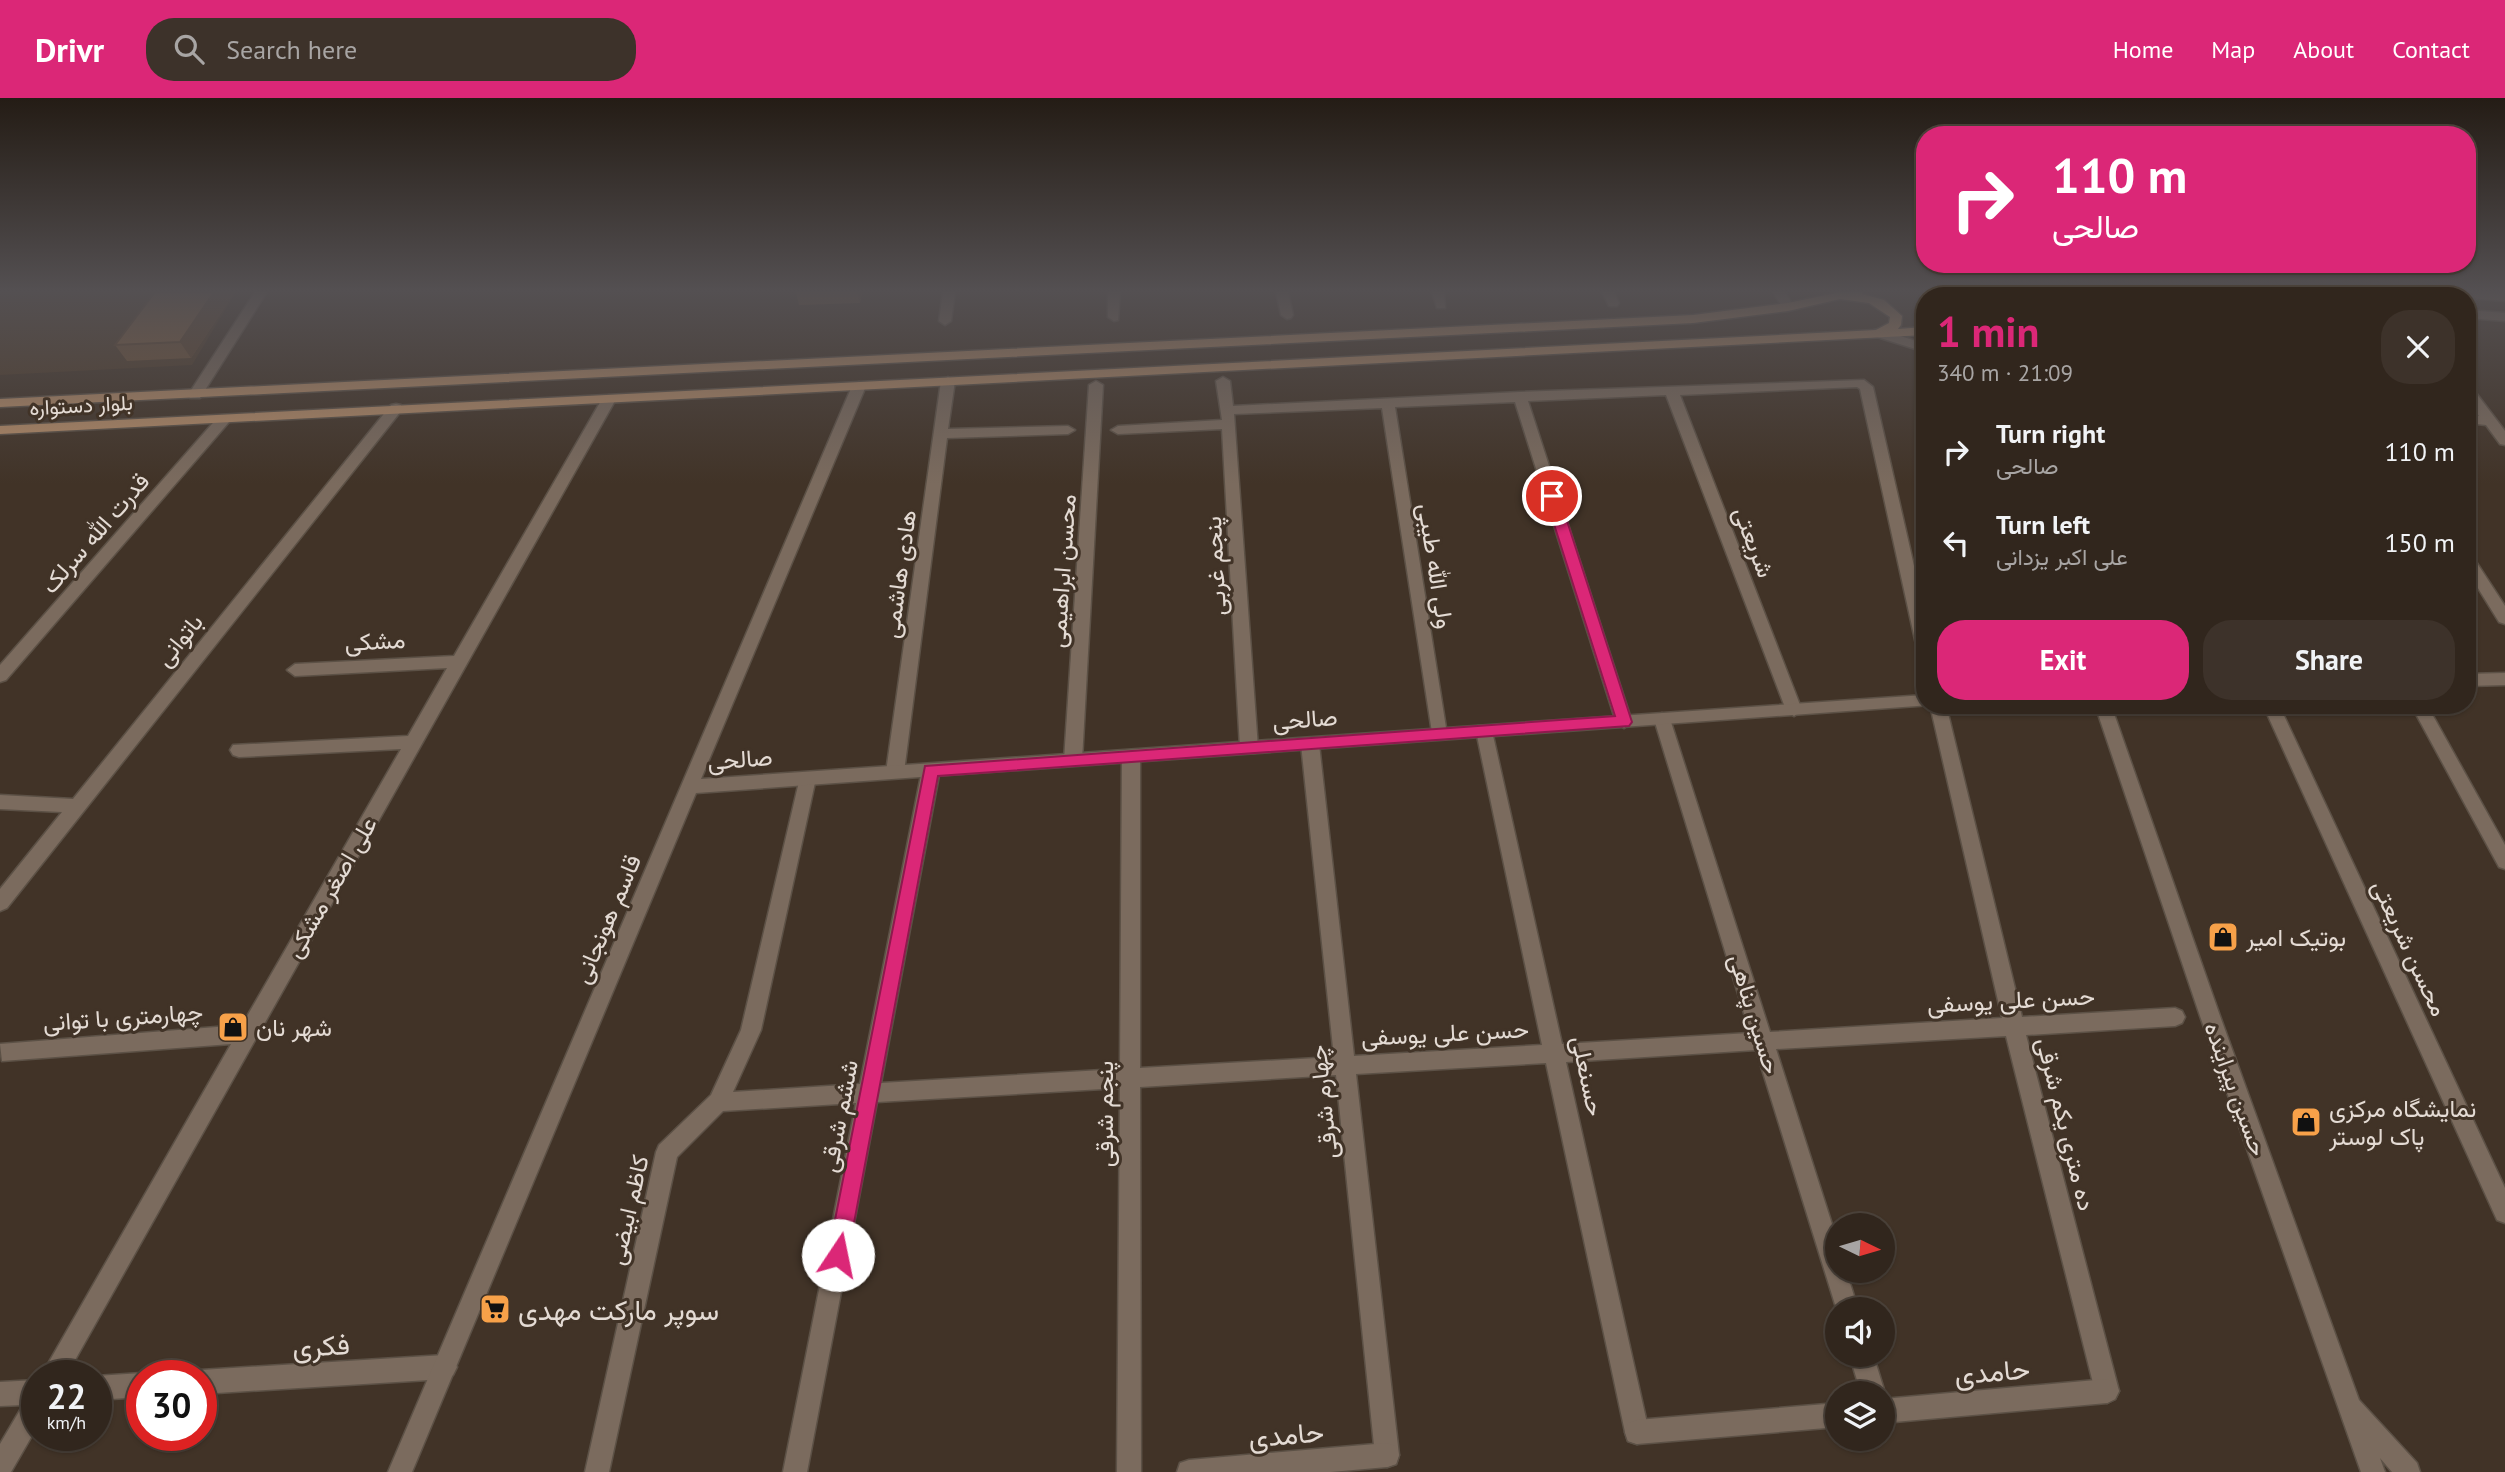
<!DOCTYPE html>
<html lang="en">
<head>
<meta charset="utf-8">
<style>
	body { margin:0; font-family:"PT Sans",Vazirmatn,sans-serif; background:#3d322a; color:#f1f3f6; height:100vh; display:flex; flex-direction:column; font-size:26px; white-space:nowrap }
	* { box-sizing:border-box; margin:0 }
	p { font-size:23px; color:#a8a5a4 }
	.icon { flex:none; width:38px; height:38px; fill:none; stroke:currentColor; stroke-width:2; stroke-linecap:round; stroke-linejoin:round }
	.map { position:relative; flex:1; overflow:hidden }
	.sheet { position:absolute; left:1916px; top:189px; width:560px; height:427px; display:flex; flex-direction:column; background:#31261d; border-radius:28px; box-shadow:0 2px 5px #0004,0 0 0 2px #4c433b }
	.sheet>* { flex:none }
	.guide { position:absolute; left:1916px; top:28px; width:560px; height:147px; border-radius:28px; box-shadow:0 2px 5px #0004,0 0 0 2px #4c433b; background:#db2777; color:#fff; overflow:hidden }
	.needle { width:46px; rotate:95deg }
	.controls { position:absolute; left:1825px; top:1115px; display:grid; gap:14px }
	.controls a { display:grid; place-items:center; width:70px; height:70px; border-radius:50%; background:#31261d; box-shadow:0 2px 5px #0004,0 0 0 2px #4c433b; font-size:35px }
	.speed { position:absolute; left:21px; top:1262px; display:flex; gap:14px; font-size:35px; font-weight:700; text-align:center }
	.speed>* { display:grid; place-content:center; width:91px; height:91px; border-radius:50%; background:#31261d; box-shadow:0 2px 5px #0004,0 0 0 2px #4c433b; line-height:1 }
	.speed small { font-size:18px; font-weight:400 }
	.speed .limit { border:10px solid #d22; background:#fff; color:#111 }
	.pin { position:absolute; display:grid; place-items:center; width:60px; height:60px; color:#fff; margin:-30px; border:4px solid #fff; border-radius:50%; box-shadow:0 2px 7px #0007 }
	.me { position:absolute; width:77px; margin:-38px; rotate:11deg; stroke-linejoin:round; filter:drop-shadow(0 0 5px #0008) }
	.turn { display:flex; align-items:center; gap:24px; height:147px; padding:0 21px; font-size:32px }
	.turn .icon { width:91px; height:91px; stroke-width:2.5 }
	.turn b { display:block; font-size:49px; line-height:60px }
	.round { display:grid; place-items:center; flex:none; width:74px; height:74px; border-radius:28px; background:#3d322a }
	.head { display:flex; align-items:center; justify-content:space-between; height:119px; padding:0 21px }
	h1 { font-size:42px; font-weight:800; line-height:52px; color:#db2777 }
	.action { display:flex; gap:14px; margin-top:auto; padding:14px 21px }
	.action a { flex:1; height:80px; border-radius:28px; background:#db2777; color:#fff; font-size:28px; font-weight:800; line-height:80px; text-align:center }
	.action a+a { background:#3d322a; color:#f1f3f6 }
	ul { padding:0; list-style:none }
	li { display:flex; align-items:center; gap:21px; height:91px; padding:0 21px }
	li div { flex:1 }
	li b { display:block; font-size:26px }
	li em { font-style:normal }
	header { display:flex; align-items:center; gap:42px; box-sizing:border-box; height:98px; padding:0 35px; background:#db2777; color:#fff }
	header strong { font-size:33px }
	nav { display:flex; gap:38px; margin-inline-start:auto; font-size:24px }
	.search { width:490px; height:63px; background:#3d322a; display:flex; align-items:center; gap:18px; box-sizing:border-box; padding:0 24px; border-radius:28px; color:#a8a5a4; font-size:26px }
	.map>svg:first-child { display:block }
	.built { fill:#4e3b29 }
	.lines { fill:none; stroke-linecap:round; stroke-linejoin:round }
	.street-casing { stroke:#5c5146; stroke-width:3 }
	.secondary-casing { stroke:#5c5146; stroke-width:3 }
	.primary-casing { stroke:#5c5146; stroke-width:3 }
	.street { fill:#7b6b5e; fill-rule:evenodd }
	.secondary { fill:#7b6b5e; fill-rule:evenodd }
	.primary { fill:#b58c68; fill-rule:evenodd }
	.wall { fill:#705237 }
	.shaded-wall { fill:#5b422d }
	.building { fill:#825f40; stroke:#5b422d; stroke-width:2 }
	.route { fill:#db2777; stroke:#8e194d; stroke-width:2 }
	.labels { text-anchor:middle; dominant-baseline:central; stroke-width:6; stroke-linejoin:round; paint-order:stroke }
	.far-street-label { font-size:21px; fill:#e4dbd4; stroke:#413327 }
	.street-label { font-size:24px; fill:#e4dbd4; stroke:#413327 }
	.poi-label { font-size:24px; fill:#e4dbd4; stroke:#413327; text-anchor:start }
	.near-poi-label { font-size:28px; fill:#e4dbd4; stroke:#413327; text-anchor:start }
	.near-street-label { font-size:28px; fill:#e4dbd4; stroke:#413327 }
</style>
</head>
<body>
<header>
<strong>Drivr</strong>
<div class="search"><svg class="icon" aria-label="search" viewBox="0 0 24 24"><circle cx="10" cy="10" r="6"/><path d="M15 15l6 6"/></svg>Search here</div>
<nav><a>Home</a><a>Map</a><a>About</a><a>Contact</a></nav>
</header>
<div class="map">
<svg width="2505" height="1374" viewBox="0 0 2505 1374">
	<rect width="100%" height="100%" fill="#413327"/>
	<polygon class="built" points="0,194 236,194 192,267 0,277"/>
	<g class="lines">
		<g class="street-casing">
			<g id="street">
				<polygon points="255,194 267,194 200,300 190,300 188,297"/>
				<polygon points="943,194 955,194 951,223 945,227 939,223"/>
				<polygon points="1108,194 1120,194 1118,222 1114,223 1108,219"/>
				<polygon points="1276,194 1288,194 1293,217 1291,220 1287,221 1281,217"/>
				<polygon points="1432,194 1444,194 1445,210 1437,210"/>
				<polygon points="1602,194 1614,194 1619,205 1617,208 1609,208"/>
				<polygon points="948,279 955,283 948,331 1068,328 1075,332 1068,336 947,340 904,674 901,679 889,679 886,674 941,283"/>
				<polygon points="1223,279 1230,283 1233,308 1520,294 1864,282 1873,289 1925,516 1925,557 1917,551 1860,291 1857,289 1680,297 1802,612 1794,618 1786,612 1666,297 1528,303 1632,624 1624,630 1616,624 1515,304 1395,309 1447,636 1445,641 1433,641 1382,310 1234,316 1258,650 1255,655 1243,655 1240,650 1222,331 1118,336 1111,332 1118,328 1222,322 1216,283"/>
				<polygon points="1096,283 1103,287 1082,662 1079,667 1067,667 1064,662 1089,287"/>
				<polygon points="2468,290 2473,291 2505,333 2505,347 2500,346 2486,327 2468,325 2468,317 2479,318 2468,303"/>
				<polygon points="609,297 616,301 66,1278 41,1278 231,946 2,963 0,946 242,927 401,651 239,659 233,657 230,652 233,647 408,638 447,570 295,578 287,572 295,566 454,558 602,301"/>
				<polygon points="396,306 401,307 401,313 7,810 0,813 0,791 62,714 0,711 0,697 73,701 391,307"/>
				<polygon points="224,317 231,321 229,324 6,582 0,584 0,567 219,318"/>
				<polygon points="2468,458 2473,459 2505,508 2505,526 2499,524 2468,474"/>
				<polygon points="1930,607 1946,607 2022,919 2175,910 2182,913 2185,919 2182,925 2175,928 2026,937 2119,1293 2115,1301 2107,1305 2099,1301 2095,1293 2006,938 1776,951 1838,1145 1838,1172 1846,1172 1858,1211 1838,1211 1838,1216 1756,952 1566,964 1649,1334 1646,1343 1637,1346 1628,1343 1625,1334 1546,965 1356,976 1399,1357 1396,1366 1387,1369 1378,1366 1375,1357 1336,977 1140,989 1141,1374 1117,1374 1120,990 877,1004 807,1374 783,1374 856,1005 723,1013 677,1059 609,1374 585,1374 656,1054 659,1047 711,997 741,932 801,675 813,675 816,680 761,932 733,994 860,986 922,672 925,667 937,667 940,672 881,985 1120,971 1122,658 1125,653 1137,653 1140,658 1140,970 1334,959 1301,646 1304,641 1316,641 1319,646 1354,958 1542,947 1476,633 1478,628 1490,628 1492,633 1562,946 1750,935 1654,621 1662,615 1670,621 1770,934 2002,920"/>
				<polygon points="2263,607 2279,607 2505,1090 2505,1125 2497,1122"/>
				<polygon points="2411,607 2427,607 2505,747 2505,771 2499,769"/>
				<polygon points="1849,1256 1873,1256 1885,1295 1883,1299 1883,1295 1861,1295"/>
				<polygon points="445,1257 453,1261 457,1269 453,1277 445,1281 201,1296 201,1278 192,1278 201,1272"/>
				<polygon points="142,1275 148,1278 142,1278 142,1299 96,1302 96,1278"/>
				<polygon points="37,1282 37,1329 11,1374 0,1374 0,1346 23,1307 0,1308 0,1284"/>
			</g>
		</g>
		<g class="secondary-casing">
			<g id="secondary">
				<polygon points="1773,194 1785,194 1794,209 1792,212 1784,212"/>
				<polygon points="2046,194 2059,194 2056,198 2042,198"/>
				<polygon points="2418,194 2505,195 2505,203 2468,200 2468,198 2424,198"/>
				<polygon points="2468,212 2505,215 2505,223 2468,220"/>
				<polygon points="1879,231 1925,246 1925,254 1874,238 1874,232"/>
				<polygon points="859,284 866,288 701,681 1925,597 1925,607 1931,607 696,695 412,1374 388,1374 852,288"/>
				<polygon points="2505,575 2505,587 2468,588 2468,576"/>
				<polygon points="2095,607 2111,607 2220,918 2359,1302 2417,1365 2420,1374 2392,1374 2380,1360 2385,1374 2361,1374 2200,918"/>
				<polygon points="2107,1281 2115,1285 2119,1293 2115,1301 2107,1305 1883,1325 1883,1301"/>
				<polygon points="1838,1305 1838,1329 1637,1346 1628,1343 1625,1334 1628,1325 1637,1322"/>
				<polygon points="1387,1345 1396,1348 1399,1357 1396,1366 1387,1369 1331,1374 1177,1374 1180,1365 1189,1362"/>
			</g>
		</g>
		<g class="primary-casing">
			<g id="primary">
				<polygon points="1841,194 1863,194 1862,196 1884,202 1902,218 1901,227 1898,231 1925,229 1925,237 0,336 0,328 1876,232 1889,225 1890,219 1869,205 1840,201 1788,213 1693,225 0,309 0,301 1693,217 1788,205"/>
				<polygon points="1931,194 1943,194 1945,198 1933,198"/>
				<polygon points="1962,194 1974,194 1975,198 1963,198"/>
			</g>
		</g>
		<use href="#street" class="street"/>
		<use href="#secondary" class="secondary"/>
		<use href="#primary" class="primary"/>
	</g>
	<g class="wall">
		<polygon points="155,194 235,194 191,260 127,263 115,247"/>
		<polygon points="796,194 862,194 860,205 799,207"/>
	</g>
	<g class="shaded-wall">
		<polygon points="214,194 235,194 191,260 180,244"/>
		<polygon points="857,194 862,194 860,205"/>
	</g>
	<polygon class="building" points="155,194 214,194 180,244 115,247"/>
	<linearGradient id="sky" x2="0" y2="1"><stop stop-color="#241c15"/><stop offset="0.5" stop-color="#545052"/><stop offset="1" stop-color="#545052" stop-opacity="0"/></linearGradient>
	<rect width="2505" height="386" fill="url(#sky)"/>
	<polygon class="route" points="1552,394 1559,398 1632,624 1629,628 938,678 848,1157 845,1164 838,1167 831,1164 828,1157 925,668 1615,618 1545,398"/>
	<defs>
		<g id="shop-square" transform="scale(1.575)"><rect x="-9" y="-9" width="18" height="18" rx="4" fill="#f7a149" stroke="#413327"/><path d="M-5-2.5h2.3a2.7 3.5 0 0 1 5.4 0H5L5.5 6h-11ZM-1.5-2.5h3a1.5 2.3 0 0 0-3 0Z" fill="#111"/></g>
		<g id="supermarket-square" transform="scale(1.575)"><rect x="-9" y="-9" width="18" height="18" rx="4" fill="#f7a149" stroke="#413327"/><path d="M-6-5.5h2.5l.6 2H6L4.5 2H-2.5L-4.4-4H-6ZM-1.5 3.2a1.3 1.3 0 1 0 .1 0ZM3 3.2a1.3 1.3 0 1 0 .1 0Z" fill="#111"/></g>
	</defs>
	<g fill-rule="evenodd">
		<use href="#shop-square" x="2223" y="839"/>
		<use href="#shop-square" x="233" y="929"/>
		<use href="#shop-square" x="2306" y="1024"/>
		<use href="#supermarket-square" x="495" y="1211"/>
	</g>
	<g class="labels">
		<g class="far-street-label">
			<text transform="translate(81 307) rotate(-3)">بلوار دستواره</text>
		</g>
		<g class="street-label">
			<text transform="translate(95 435) rotate(-49)">قدرت الله سرلک</text>
			<text transform="translate(1754 444) rotate(69)">شریعتی</text>
			<text transform="translate(1215 468) rotate(-93)">پنجم غربی</text>
			<text transform="translate(1436 468) rotate(81)">ولی الله طیبی</text>
			<text transform="translate(1062 473) rotate(-86)">محسن ابراهیمی</text>
			<text transform="translate(899 476) rotate(-82)">هادی هاشمی</text>
			<text transform="translate(179 542) rotate(-51)">باتوانی</text>
			<text transform="translate(375 543) rotate(-3)">مشکی</text>
			<text transform="translate(1305 621) rotate(-4)">صالحی</text>
			<text transform="translate(740 661) rotate(-4)">صالحی</text>
			<text transform="translate(331 789) rotate(-60)">علی اصغر مشکی</text>
			<text transform="translate(607 821) rotate(-67)">قاسم هونجانی</text>
			<text transform="translate(2410 850) rotate(65)">محسن شریعتی</text>
			<text transform="translate(2011 902) rotate(-3)">حسن علی یوسفی</text>
			<text transform="translate(1755 916) rotate(73)">حسین پناهی</text>
			<text transform="translate(123 919) rotate(-4)">چهارمتری با توانی</text>
			<text transform="translate(1445 935) rotate(-3)">حسن علی یوسفی</text>
			<text transform="translate(1588 978) rotate(78)">حسنعلی</text>
			<text transform="translate(2236 991) rotate(70)">حسین پیراینده</text>
			<text transform="translate(1323 1004) rotate(-96)">چهارم شرقی</text>
			<text transform="translate(1104 1016) rotate(-90)">پنجم شرقی</text>
			<text transform="translate(839 1018) rotate(-79)">ششم شرقی</text>
			<text transform="translate(2066 1026) rotate(76)">ده متری یکم شرقی</text>
			<text transform="translate(628 1112) rotate(-77)">کاظم ابیضی</text>
		</g>
		<g class="poi-label">
			<text x="2246" y="839">بوتیک امیر</text>
			<text x="256" y="929">شهر نان</text>
			<text x="2329" y="1010">نمایشگاه مرکزی<tspan x="2329" dy="28">پاک لوستر</tspan></text>
		</g>
		<g class="near-poi-label">
			<text x="518" y="1211">سوپر مارکت مهدی</text>
		</g>
		<g class="near-street-label">
			<text transform="translate(321 1247) rotate(-3)">فکری</text>
			<text transform="translate(1992 1273) rotate(-5)">حامدی</text>
			<text transform="translate(1286 1336) rotate(-5)">حامدی</text>
		</g>
	</g>
</svg>
<div class="controls">
<a><svg class="needle" viewBox="-14 -14 28 28"><path d="M0-13l5 13h-10z" fill="#e53935"/><path d="M0 13l5-13h-10z" fill="#a8a5a4"/></svg></a>
<a><svg class="icon" aria-label="sound" viewBox="0 0 24 24"><path d="M4 9h4l5-4v14l-5-4H4zM17 9q2 3 0 6"/></svg></a>
<a><svg class="icon" aria-label="layers" viewBox="0 0 24 24"><path d="M12 4l9 5-9 5-9-5zM3 14l9 5 9-5"/></svg></a>
</div>
<div class="speed"><div>22<small>km/h</small></div><div class="limit">30</div></div>
<div class="pin" style="left:1552px;top:398px;background:#d93025"><svg class="icon" aria-label="arrive" viewBox="0 0 24 24"><path d="M6 21V4h12l-3 4 3 4H6"/></svg></div>
<svg class="me" style="left:838px;top:1157px" viewBox="-20 -20 40 40"><circle r="19" fill="#fff"/><path d="M0-13L10 11 0 6-10 11z" fill="#db2777"/></svg>
<div class="guide">
<div class="turn"><svg class="icon" aria-label="right" viewBox="0 0 24 24"><path d="M7 20v-9h11M14 6l5 5-5 5"/></svg><div><b>110 m</b>صالحی</div></div>
</div>
<section class="sheet">
<div class="head"><div><h1>1 min</h1><p>340 m · 21:09</p></div><a class="round"><svg class="icon" aria-label="close" viewBox="0 0 24 24"><path d="M6 6l12 12M18 6L6 18"/></svg></a></div>
<ul>
<li><svg class="icon" aria-label="right" viewBox="0 0 24 24"><path d="M7 20v-9h11M14 6l5 5-5 5"/></svg><div><b>Turn right</b><p>صالحی</p></div><em>110 m</em></li>
<li><svg class="icon" aria-label="left" viewBox="0 0 24 24"><path d="M17 20v-9H6M10 6l-5 5 5 5"/></svg><div><b>Turn left</b><p>علی اکبر یزدانی</p></div><em>150 m</em></li>
</ul>
<div class="action"><a>Exit</a><a>Share</a></div>
</section>
</div>
</body>
</html>
